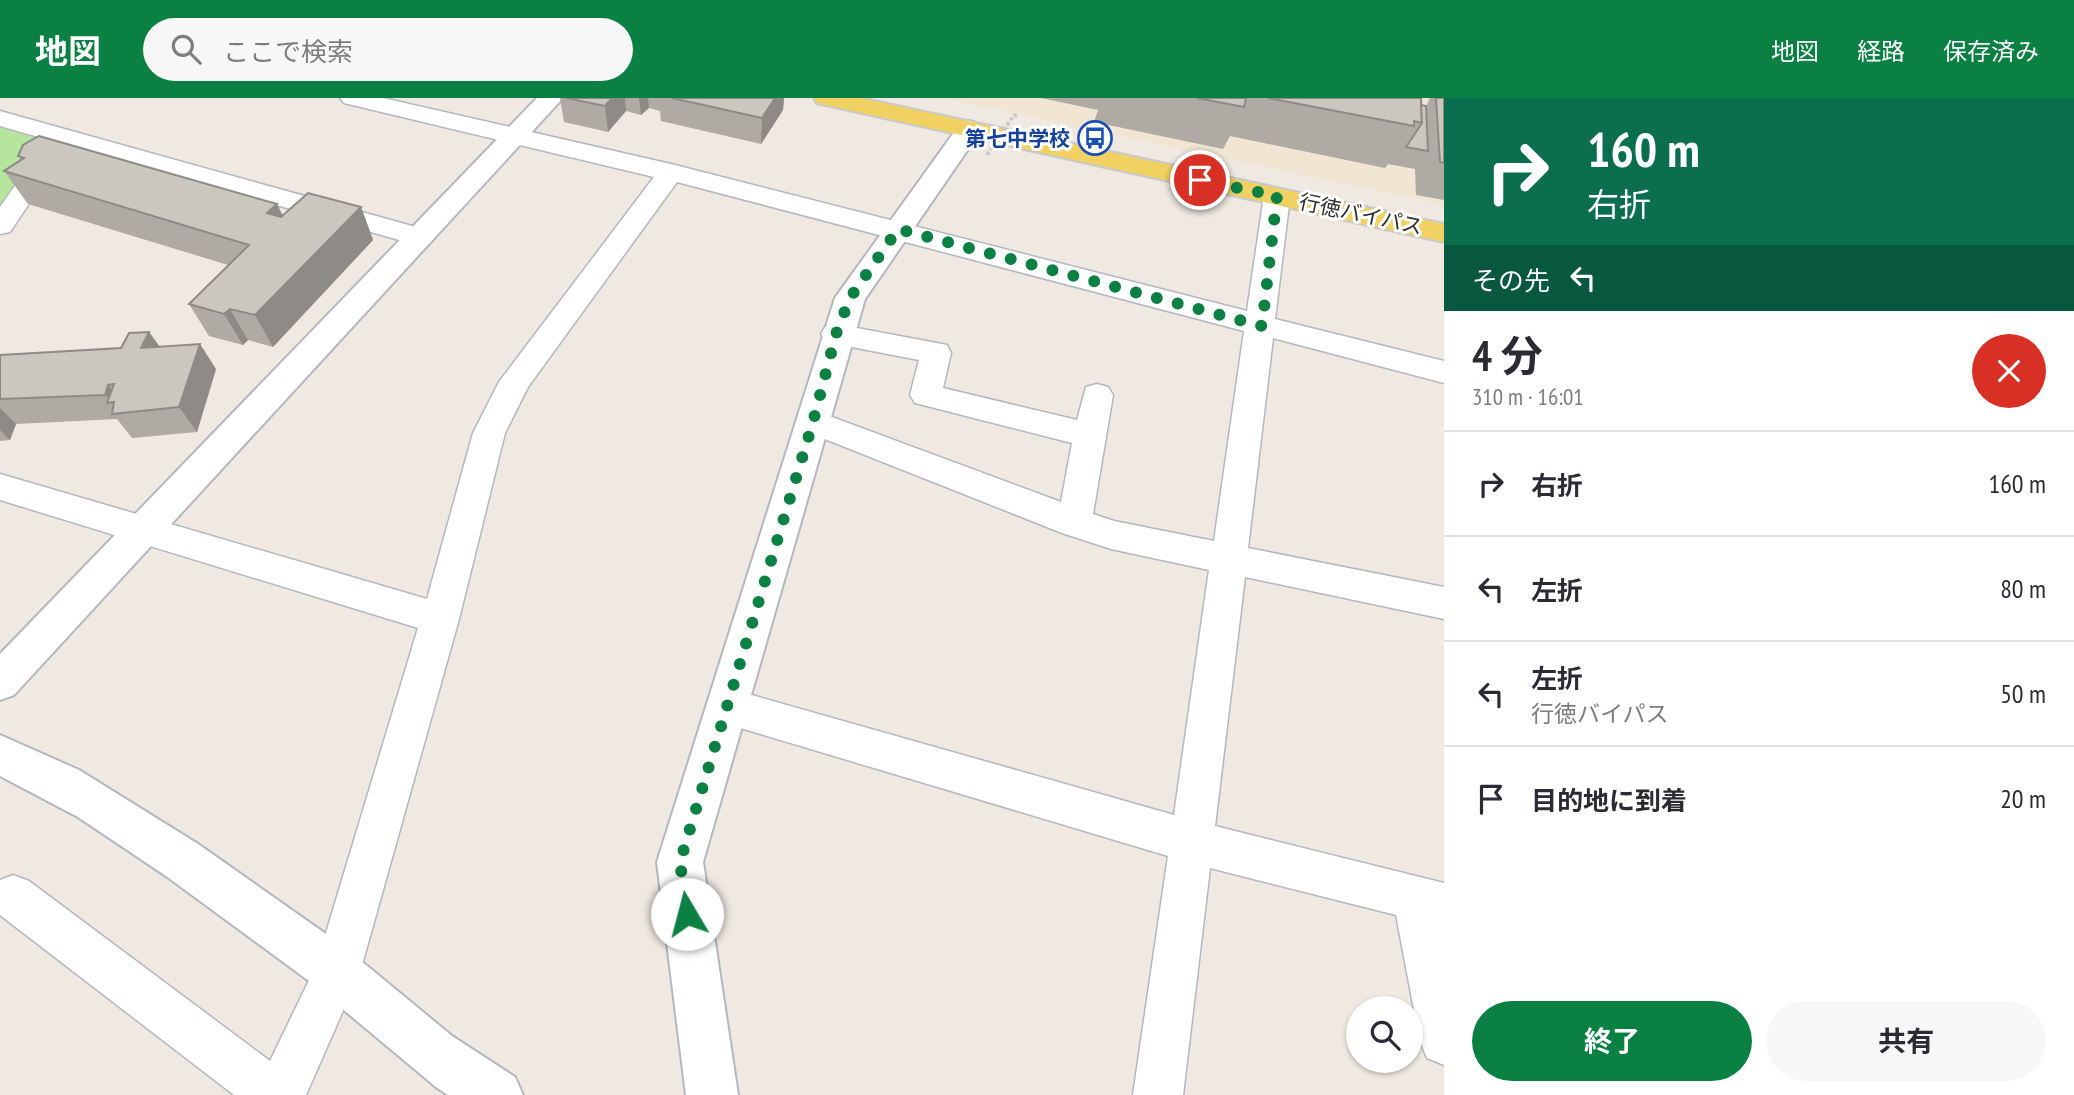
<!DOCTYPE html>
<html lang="ja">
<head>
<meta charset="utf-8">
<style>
	body { margin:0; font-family:"PT Sans Narrow","Noto Sans JP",sans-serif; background:#f7f7f7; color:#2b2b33; height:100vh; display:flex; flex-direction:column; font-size:26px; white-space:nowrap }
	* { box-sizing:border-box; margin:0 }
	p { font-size:23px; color:#7c7c81 }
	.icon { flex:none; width:38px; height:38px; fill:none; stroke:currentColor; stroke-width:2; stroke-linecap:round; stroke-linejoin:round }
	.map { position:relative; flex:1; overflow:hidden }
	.sheet { display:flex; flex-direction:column; background:#fff; width:630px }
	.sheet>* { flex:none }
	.guide { background:#0b6e4f; color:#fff; overflow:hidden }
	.fabs { position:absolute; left:1346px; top:898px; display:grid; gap:14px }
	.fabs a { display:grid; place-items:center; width:77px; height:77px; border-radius:50%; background:#fff; box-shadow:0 2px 5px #0004; font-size:35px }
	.pin { position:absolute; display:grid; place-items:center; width:60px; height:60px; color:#fff; margin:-30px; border:4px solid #fff; border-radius:50%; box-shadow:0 2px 7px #0007 }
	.me { position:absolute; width:77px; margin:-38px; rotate:352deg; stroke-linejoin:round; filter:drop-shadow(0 0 5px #0008) }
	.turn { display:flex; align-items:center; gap:24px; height:147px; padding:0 28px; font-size:32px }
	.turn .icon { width:91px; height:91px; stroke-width:2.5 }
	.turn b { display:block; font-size:49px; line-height:60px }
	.then { display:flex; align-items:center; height:66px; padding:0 28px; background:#0003; gap:14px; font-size:26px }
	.round { display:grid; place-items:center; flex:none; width:74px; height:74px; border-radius:37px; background:#f7f7f7 }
	.overview { display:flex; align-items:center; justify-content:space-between; height:119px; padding:0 28px }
	h1 { font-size:42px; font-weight:700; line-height:52px }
	.cta { display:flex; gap:14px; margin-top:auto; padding:14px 28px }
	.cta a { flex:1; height:80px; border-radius:42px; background:#0b8043; color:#fff; font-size:28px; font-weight:700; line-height:80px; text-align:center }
	.cta a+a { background:#f7f7f7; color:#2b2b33 }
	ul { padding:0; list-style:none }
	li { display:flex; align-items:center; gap:21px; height:105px; padding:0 28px; border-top:2px solid #e1e1e2 }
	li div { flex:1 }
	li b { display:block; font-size:26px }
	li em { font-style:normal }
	header { display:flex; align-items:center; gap:42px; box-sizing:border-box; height:98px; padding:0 35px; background:#0b8043; color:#fff }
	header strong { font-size:33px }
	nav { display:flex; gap:38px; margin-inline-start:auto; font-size:24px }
	.search { width:490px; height:63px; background:#f7f7f7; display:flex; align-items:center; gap:18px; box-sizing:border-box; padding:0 24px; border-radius:38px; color:#7c7c81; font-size:26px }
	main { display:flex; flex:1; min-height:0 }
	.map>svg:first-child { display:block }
	.education { fill:#f0e6d1 }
	.green { fill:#b6e59e }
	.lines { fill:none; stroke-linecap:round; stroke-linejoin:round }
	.street-casing { stroke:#b4b7c1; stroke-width:3 }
	.secondary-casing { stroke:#b4b7c1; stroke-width:4 }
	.primary-casing { stroke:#c9c9c9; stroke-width:4 }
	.street { fill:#fff; fill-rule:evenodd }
	.secondary { fill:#fff; fill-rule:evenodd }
	.primary { fill:#f2d163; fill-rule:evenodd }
	.path-bridge { stroke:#c9c9c9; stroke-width:3.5; stroke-dasharray:3.5 2.5; stroke-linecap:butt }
	.wall { fill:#afaba4 }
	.shaded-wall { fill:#8e8b86 }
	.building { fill:#cbc7bf; stroke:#8e8b86; stroke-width:2 }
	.route { stroke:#0b8043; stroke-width:12; stroke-dasharray:0 21.6 }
	.labels { text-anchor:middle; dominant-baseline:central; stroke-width:6; stroke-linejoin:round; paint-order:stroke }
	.far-transit-label { font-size:21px; font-weight:bold; fill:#164399; stroke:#fff; text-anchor:end }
	.far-street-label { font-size:21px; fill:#2e2e2e; stroke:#fff }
</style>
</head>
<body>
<header>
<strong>地図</strong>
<div class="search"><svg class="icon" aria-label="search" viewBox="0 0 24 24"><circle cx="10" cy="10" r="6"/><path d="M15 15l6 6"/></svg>ここで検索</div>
<nav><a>地図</a><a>経路</a><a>保存済み</a></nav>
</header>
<main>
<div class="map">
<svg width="1444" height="997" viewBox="0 0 1444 997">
	<rect width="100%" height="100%" fill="#efe9e1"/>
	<polygon class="education" points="942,0 1444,0 1444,107"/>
	<polygon class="green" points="0,28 41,40 43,46 0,109"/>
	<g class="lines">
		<g class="street-casing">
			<g id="street">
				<polygon points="340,0 383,0 671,66 1247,213 1264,98 1268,92 1286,92 1290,98 1275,221 1444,263 1444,285 1273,240 1248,450 1444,489 1444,521 1245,479 1215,728 1444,785 1444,967 1427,960 1420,943 1396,817 1210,770 1183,997 1133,997 1168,758 727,626 713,621 707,608 713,595 727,590 1174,717 1209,472 1111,451 1062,435 802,332 797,324 802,316 813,312 1061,404 1072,345 915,305 910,297 919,262 836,246 825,243 821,236 825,229 836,226 947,247 951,255 943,290 1077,322 1086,289 1097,286 1108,289 1113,297 1093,416 1114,423 1214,443 1244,233 677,84 528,289 505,335 459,521 360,874 306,997 234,997 0,817 0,782 13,777 29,783 270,963 316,868 418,530 0,402 0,376 427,501 473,335 499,284 654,79 344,5"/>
				<polygon points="0,13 430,133 434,139 430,145 420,148 0,28"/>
				<polygon points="49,49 58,52 62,57 10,134 0,136 0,109 40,52"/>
			</g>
		</g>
		<g class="secondary-casing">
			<g id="secondary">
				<polygon points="537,0 563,0 14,597 0,602 0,556"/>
				<polygon points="969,23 978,26 982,31 865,201 703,764 738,997 686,997 657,764 835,200 960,26"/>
				<polygon points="0,637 79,672 198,746 343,848 452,938 515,979 523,997 448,997 436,989 309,883 166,778 78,719 0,678"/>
			</g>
		</g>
		<g class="primary-casing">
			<polygon id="primary" points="814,0 860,0 1444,126 1444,144 826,7 817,5"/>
		</g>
		<use href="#street" class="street"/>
		<use href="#secondary" class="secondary"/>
		<use href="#primary" class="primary"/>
		<polyline class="path-bridge" points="987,57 1014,17 1018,18"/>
	</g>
	<g class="wall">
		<polygon points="560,0 784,0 783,12 761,46 661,23 660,13 649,10 641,17 626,13 608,34 564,24"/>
		<polygon points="1041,0 1421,0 1421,7 1426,8 1430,0 1444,0 1444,102 1416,97 1415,71 1388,66 1385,70 1230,38 1223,51 1094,24 1098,12"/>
		<polygon points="18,58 283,117 361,109 373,142 273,249 248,242 243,247 209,238 189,206 228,167 28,106 4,73 21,62"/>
		<polygon points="149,234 160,249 216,271 197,334 132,340 117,321 16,326 10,342 0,343 0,257 121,250"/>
	</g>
	<g class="shaded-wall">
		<polygon points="612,0 625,0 626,13 608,34 605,8"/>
		<polygon points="639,0 648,0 649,10 641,17"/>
		<polygon points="775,0 784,0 783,12 761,46 762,20"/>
		<polygon points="277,106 293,138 267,115"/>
		<polygon points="361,109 373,142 273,249 255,217"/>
		<polygon points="230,211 248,242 243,247 224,216"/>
		<polygon points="149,234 167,259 141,250"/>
		<polygon points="200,246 216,271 197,334 179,309"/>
		<polygon points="108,287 128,311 114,304 112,304 105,297"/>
		<polygon points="0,310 16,326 10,342 0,332"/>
	</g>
	<g class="building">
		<polygon points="566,0 612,0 605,8"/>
		<polygon points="672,0 775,0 762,20"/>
		<polygon points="1197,0 1246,0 1244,9"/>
		<polygon points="1268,0 1421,0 1422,25 1414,23 1414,28"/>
		<polygon points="1436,0 1444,0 1444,65 1440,64"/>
		<polygon points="1421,7 1426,8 1428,53 1406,49 1422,25"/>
		<polygon points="39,38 277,106 267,115 281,119 308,95 361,109 255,217 230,211 224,216 189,206 249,147 4,73 24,60 18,58 23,47"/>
		<polygon points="149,234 141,250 200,246 179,309 112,316 114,304 107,305 114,286 108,287 105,297 0,301 0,257 121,250 129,235"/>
	</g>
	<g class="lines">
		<polyline class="route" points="687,816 680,764 813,324 836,236 850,200 898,131 1262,228 1277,98 1200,82"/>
	</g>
	<defs>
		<g id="bus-ring" transform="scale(1.75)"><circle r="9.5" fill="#fff" stroke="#1a4fb4" stroke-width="1.5"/><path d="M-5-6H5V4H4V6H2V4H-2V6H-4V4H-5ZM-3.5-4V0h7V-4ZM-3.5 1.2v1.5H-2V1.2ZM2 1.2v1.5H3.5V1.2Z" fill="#1a4fb4"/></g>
	</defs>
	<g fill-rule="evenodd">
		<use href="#bus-ring" x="1095" y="40"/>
	</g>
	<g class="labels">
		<g class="far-transit-label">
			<text x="1070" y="40">第七中学校</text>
		</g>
		<g class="far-street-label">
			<text transform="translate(1361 116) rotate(12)">行徳バイパス</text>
		</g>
	</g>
</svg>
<div class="fabs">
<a><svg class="icon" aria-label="search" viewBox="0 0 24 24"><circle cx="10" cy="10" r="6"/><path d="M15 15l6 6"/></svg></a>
</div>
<div class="pin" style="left:1200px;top:82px;background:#d93025"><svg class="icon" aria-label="arrive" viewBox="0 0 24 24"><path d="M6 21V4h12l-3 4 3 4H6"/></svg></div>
<svg class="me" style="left:687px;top:816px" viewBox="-20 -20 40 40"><circle r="19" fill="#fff"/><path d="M0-13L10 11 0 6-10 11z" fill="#0b8043"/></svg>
</div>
<section class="sheet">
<div class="guide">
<div class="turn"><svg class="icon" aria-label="right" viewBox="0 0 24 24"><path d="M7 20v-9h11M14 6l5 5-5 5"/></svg><div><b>160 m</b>右折</div></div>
<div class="then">その先<svg class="icon" aria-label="left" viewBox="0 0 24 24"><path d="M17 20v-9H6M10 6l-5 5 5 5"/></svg></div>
</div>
<div class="overview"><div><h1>4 分</h1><p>310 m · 16:01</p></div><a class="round" style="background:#d93025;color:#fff"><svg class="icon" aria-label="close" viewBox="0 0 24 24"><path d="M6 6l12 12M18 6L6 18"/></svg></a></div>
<ul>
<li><svg class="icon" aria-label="right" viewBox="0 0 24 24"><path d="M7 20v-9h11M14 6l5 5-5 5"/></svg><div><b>右折</b></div><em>160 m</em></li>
<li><svg class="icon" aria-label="left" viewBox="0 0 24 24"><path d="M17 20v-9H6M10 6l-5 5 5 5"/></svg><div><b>左折</b></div><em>80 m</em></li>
<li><svg class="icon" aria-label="left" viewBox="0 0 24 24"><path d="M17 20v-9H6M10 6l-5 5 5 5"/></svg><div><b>左折</b><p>行徳バイパス</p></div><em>50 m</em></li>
<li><svg class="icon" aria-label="arrive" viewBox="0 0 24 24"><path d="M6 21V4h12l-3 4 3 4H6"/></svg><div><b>目的地に到着</b></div><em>20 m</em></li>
</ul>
<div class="cta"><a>終了</a><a>共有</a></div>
</section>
</main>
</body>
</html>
